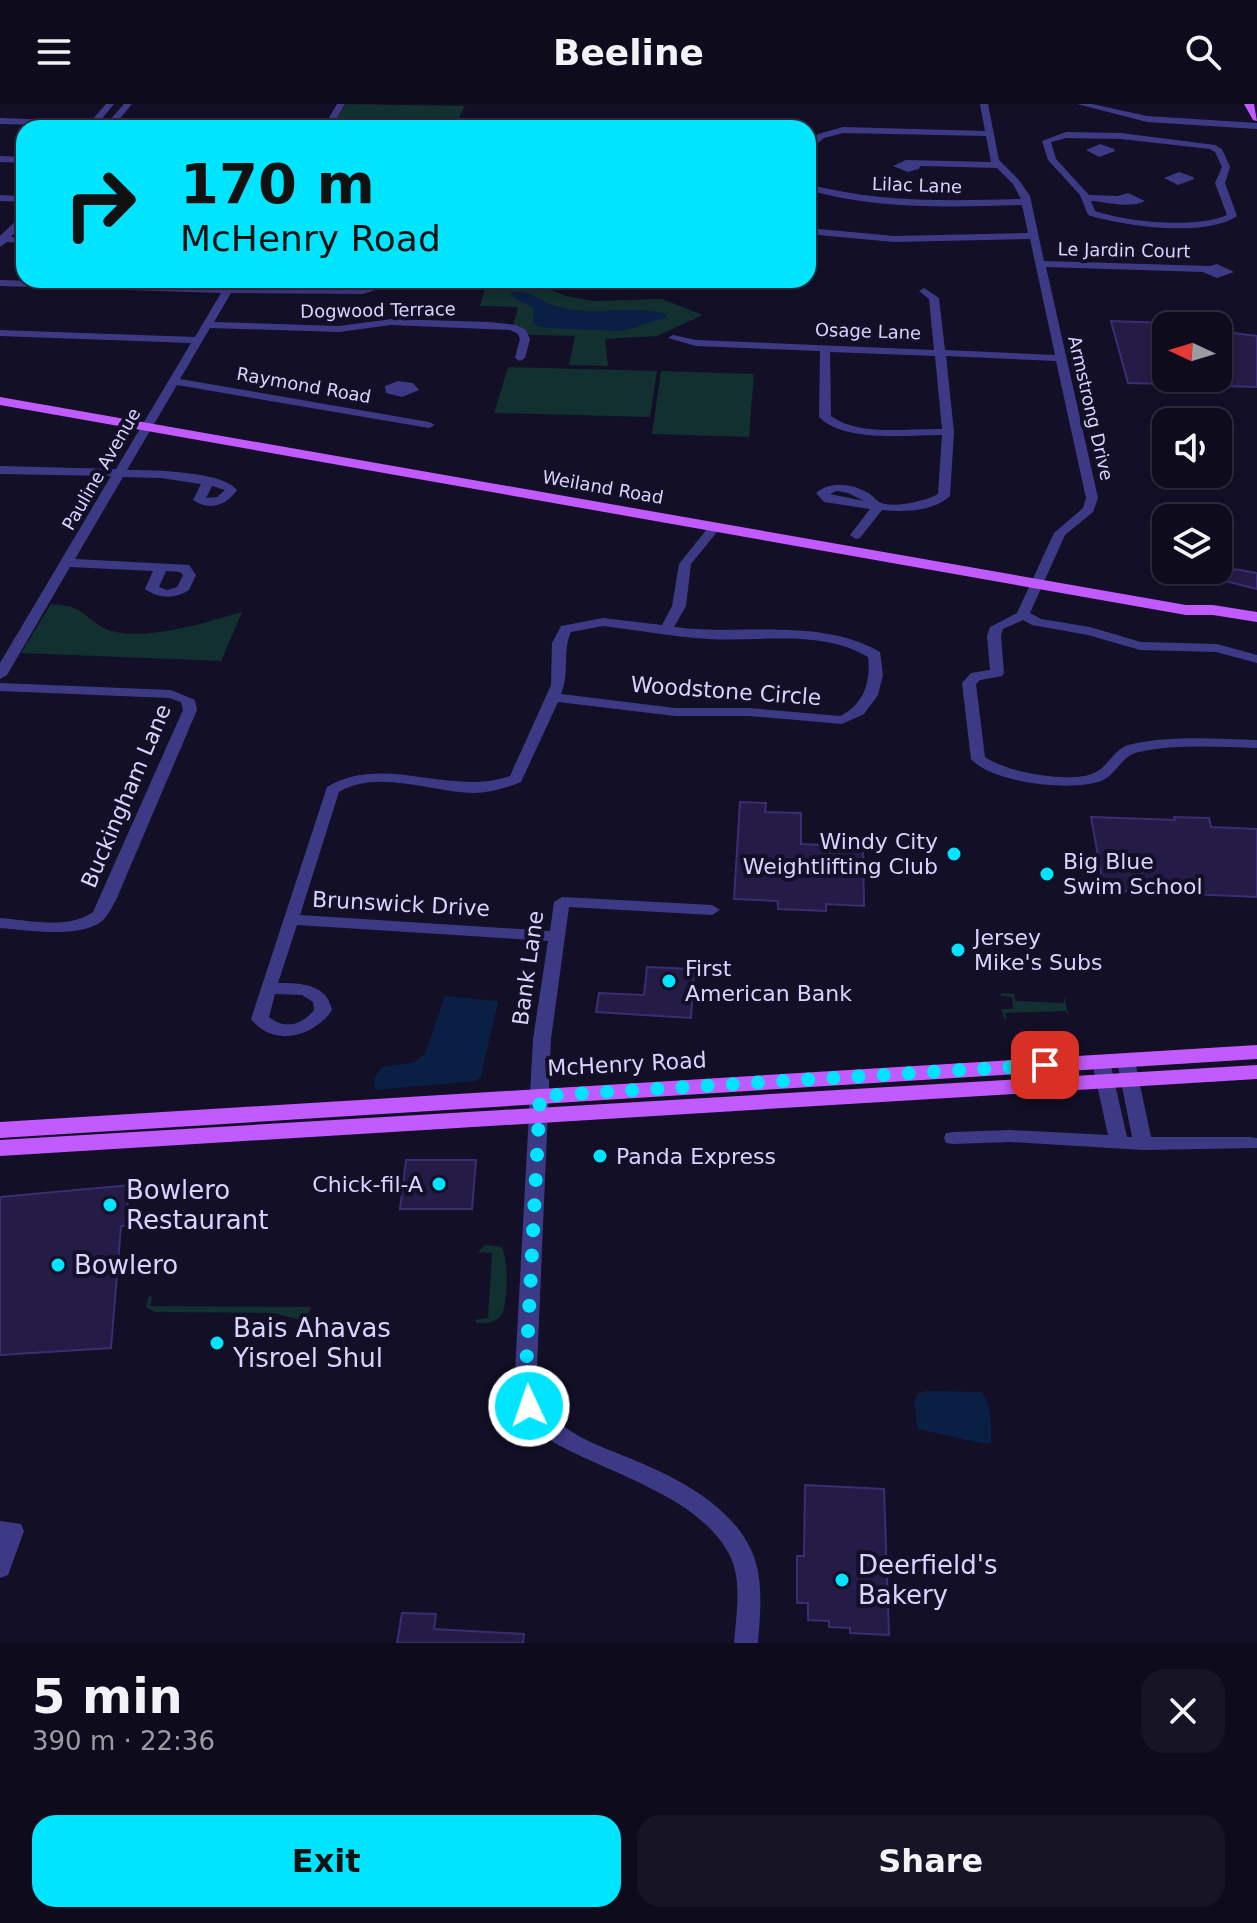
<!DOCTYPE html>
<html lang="en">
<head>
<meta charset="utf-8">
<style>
	body { margin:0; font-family:"DejaVu Sans",sans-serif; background:#171425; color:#f1f3f6; height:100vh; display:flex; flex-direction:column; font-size:30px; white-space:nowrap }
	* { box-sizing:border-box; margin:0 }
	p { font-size:26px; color:#9b9ba3 }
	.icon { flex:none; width:44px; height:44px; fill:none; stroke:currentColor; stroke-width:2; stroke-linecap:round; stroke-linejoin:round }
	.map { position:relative; height:1539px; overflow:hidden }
	.side { display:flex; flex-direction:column; background:#0e0b1c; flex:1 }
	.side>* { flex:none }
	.guide { position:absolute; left:16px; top:16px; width:800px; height:168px; border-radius:24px; box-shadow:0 4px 12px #0003,0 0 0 2px #2e2b3b; background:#00e5ff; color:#111; overflow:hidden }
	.needle { width:52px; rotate:274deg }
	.buttons { position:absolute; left:1152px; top:208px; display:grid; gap:16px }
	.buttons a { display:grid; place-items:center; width:80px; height:80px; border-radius:16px; background:#0e0b1c; box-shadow:0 4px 12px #0003,0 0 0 2px #2e2b3b; font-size:40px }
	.pin { position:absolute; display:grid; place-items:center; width:68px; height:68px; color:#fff; margin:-34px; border-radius:16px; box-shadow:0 4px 12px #0006 }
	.me { position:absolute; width:88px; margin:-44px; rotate:357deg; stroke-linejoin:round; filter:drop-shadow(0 0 6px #0008) }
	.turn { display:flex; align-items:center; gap:28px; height:168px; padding:0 32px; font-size:36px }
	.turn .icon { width:104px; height:104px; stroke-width:2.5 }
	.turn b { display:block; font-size:56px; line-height:68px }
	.round { display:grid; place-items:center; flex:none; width:84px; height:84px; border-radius:24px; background:#171425 }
	.head { display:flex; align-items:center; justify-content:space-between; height:136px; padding:0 32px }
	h1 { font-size:48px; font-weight:600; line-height:60px }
	.action { display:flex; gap:16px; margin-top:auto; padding:16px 32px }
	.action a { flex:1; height:92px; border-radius:24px; background:#00e5ff; color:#111; font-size:32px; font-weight:600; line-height:92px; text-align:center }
	.action a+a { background:#171425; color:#f1f3f6 }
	header { display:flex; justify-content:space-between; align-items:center; height:104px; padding:0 32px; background:#0e0b1c; font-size:36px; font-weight:600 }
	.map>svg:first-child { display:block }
	.green { fill:#12302f }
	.water { fill:#0a1f44 }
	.building { fill:#241b47; stroke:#3b2d73; stroke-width:2 }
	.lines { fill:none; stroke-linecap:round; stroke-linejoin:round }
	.minor { fill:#3d3a85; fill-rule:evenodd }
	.major { fill:#c25bff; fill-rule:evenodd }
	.route { stroke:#00e5ff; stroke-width:14; stroke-dasharray:0 25.2 }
	.poi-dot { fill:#00e5ff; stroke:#130f26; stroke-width:3 }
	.labels { text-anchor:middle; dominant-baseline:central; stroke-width:8; stroke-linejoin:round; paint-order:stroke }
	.far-street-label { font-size:18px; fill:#d9d4ff; stroke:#130f26 }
	.street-label { font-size:22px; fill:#d9d4ff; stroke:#130f26 }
	.poi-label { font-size:22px; fill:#d9d4ff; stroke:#130f26; text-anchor:start }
	.near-poi-label { font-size:26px; fill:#d9d4ff; stroke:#130f26; text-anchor:start }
</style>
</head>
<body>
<header><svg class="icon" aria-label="menu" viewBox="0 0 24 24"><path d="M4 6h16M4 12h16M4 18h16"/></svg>Beeline<svg class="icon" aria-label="search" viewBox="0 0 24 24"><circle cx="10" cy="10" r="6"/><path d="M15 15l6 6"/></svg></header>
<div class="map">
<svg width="1257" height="1539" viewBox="0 0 1257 1539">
	<rect width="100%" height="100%" fill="#130f26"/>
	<g class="green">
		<polygon points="346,0 465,2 454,24 331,24"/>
		<polygon points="464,176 537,180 566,192 594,197 662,195 703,211 657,232 605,235 608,262 569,261 575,232 529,231 513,222 518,203 480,202 486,181 462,181"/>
		<polygon points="508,263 657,267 650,313 494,309"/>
		<polygon points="661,267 754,270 749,333 652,330"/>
		<path d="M51 500C89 501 86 520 112 527 147 537 208 518 242 508L221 557 21 549Z"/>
		<polygon points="1001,889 1014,890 1015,897 1064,899 1064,892 1069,914 1066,907 1005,909 1007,915 1004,914 1001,905 1013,905 1012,893 1001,892"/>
		<path d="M485 1141 501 1143C509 1151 508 1202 501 1212 495 1219 485 1219 477 1219L475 1216 488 1214 492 1149 478 1148Z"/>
		<polygon points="149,1192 152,1193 150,1202 311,1203 306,1217 273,1209 155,1208 146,1203"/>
	</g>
	<g class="water">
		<path d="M515 188C533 187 540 198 556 202 591 213 628 201 664 209L667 213 623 227 545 224 533 220V204L510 191Z"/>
		<polygon points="445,892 498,897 481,973 476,977 375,986 374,974 382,963 412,959 425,950"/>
		<path d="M927 1287 981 1288C992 1302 992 1321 991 1339H981L918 1325 914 1298 918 1289Z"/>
	</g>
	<g class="building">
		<polygon points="1111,217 1166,219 1166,280 1128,279"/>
		<polygon points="1218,220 1231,221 1234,229 1257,232 1257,283 1218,282"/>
		<polygon points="1234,465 1257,469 1257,485 1225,477 1228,467 1233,468"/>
		<polygon points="740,698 766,699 765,708 801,709 801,740 863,743 864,802 826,800 826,807 778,805 778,797 734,795"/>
		<polygon points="1091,713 1175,716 1174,713 1209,714 1211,723 1257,725 1257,793 1122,787 1121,781 1103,780"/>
		<polygon points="647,863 694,865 691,914 596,908 599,889 644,891"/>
		<polygon points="406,1056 476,1056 472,1105 400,1105"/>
		<polygon points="130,1081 125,1122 121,1122 111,1244 0,1251 0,1093"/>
		<polygon points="805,1381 884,1385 889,1531 850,1529 850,1524 829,1523 829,1517 808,1516 808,1499 797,1499 797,1452 804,1452"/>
		<polygon points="402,1509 436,1510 434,1525 524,1530 523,1539 397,1539"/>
	</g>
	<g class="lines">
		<g class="minor">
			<polygon points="106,0 114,0 100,17 108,18 124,0 132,0 117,18 249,21 253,24 87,24 87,22 0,20 0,14 91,17"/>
			<polygon points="337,0 345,0 331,24 323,24"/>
			<path d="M980 0H988L999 56 1019 76 1030 92 1044 157 1210 162 1217 160 1234 168 1217 174 1203 168 1046 163 1098 394 1093 408 1065 431 1030 509 1041 515 1090 523 1141 538 1217 540 1257 551V559L1216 548 1140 546 1088 531 1032 521 1023 516 1003 525 1001 532 1004 569 1002 572 980 576 976 580 985 653C1005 668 1070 680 1094 669 1110 662 1113 644 1132 640 1173 631 1216 635 1257 636V644C1218 643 1177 640 1139 648 1121 651 1117 671 1101 677 1071 688 992 679 971 655L962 579 971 569 990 566 987 532 990 523 1017 509 1054 429 1083 404 1086 394 1056 257 946 252 954 328 950 392C932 408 905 408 882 406L860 434 856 435 850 431 870 405 824 398 816 389C831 376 854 380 870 390 874 393 877 397 881 399 895 404 926 397 938 390L942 331C907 331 845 339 819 313L820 247 696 242 668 234 673 231 696 236 934 246 929 195 919 187 924 184 939 194 945 246 1055 251 1030 135 894 138 808 130V124L894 132 1028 129 1022 101C950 103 879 106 808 86V80C879 99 948 97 1021 95L1013 80 997 64 920 62 919 65 908 68 893 62 906 56 991 58 986 32 843 29 824 34 808 47V39L818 30 843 23 985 27ZM830 248 935 252 942 325C908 324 860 333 831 312ZM837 387 848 389 864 397 830 390Z"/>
			<polygon points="1077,0 1092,0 1147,12 1257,19 1257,25 1147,18"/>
			<polygon points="540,15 689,21 693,24 540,21 502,24"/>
			<path d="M1066 28 1121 29 1215 41 1222 45 1230 63 1225 79 1237 112C1206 134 1122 122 1088 111L1080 91 1048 56 1042 37ZM1066 34 1121 35 1210 45 1215 48 1222 63 1215 79 1227 111C1195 125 1128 118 1095 107L1091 97C1109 98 1129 105 1145 97L1128 89 1118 92 1089 91 1056 55 1051 38Z"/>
			<polygon points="1100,40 1114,45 1115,47 1099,53 1086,46"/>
			<polygon points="0,52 24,53 24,59 0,58"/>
			<polygon points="1179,68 1193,73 1194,75 1178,81 1164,74"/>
			<polygon points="0,91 24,92 24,98 0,97"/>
			<polygon points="24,109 24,118 11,133 24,133 24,139 7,138 0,143 0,132"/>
			<path d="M0 176 224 183 231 177 236 180 234 183 362 184 384 177 483 179 487 180V184L385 183 363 190 231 189 214 218 339 222 391 215 489 218 516 221 526 226 530 235 525 254 520 257 515 254 520 235 518 230 510 226 391 221 339 228 210 224 180 275 429 318 435 321 429 324 177 281 127 366C152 366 222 367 237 386 226 402 209 407 193 396L201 380 161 374 123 373 75 455 189 461 196 471 189 486C175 495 159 495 145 485L153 467 70 463 7 571 0 575V559L111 372 0 370V362L116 365 191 239 0 232V226L195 233 221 189 0 182ZM212 382 225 386 217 393 206 394ZM166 467 180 468 183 471 177 483 167 486 159 483Z"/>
			<polygon points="398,277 413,279 419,286 402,293 386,289 385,282"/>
			<path d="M715 419 721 423 691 460 686 502 674 523C741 532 819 513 880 548L883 571 878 591 864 610 842 620 749 612H675L558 598 521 678C506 684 489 689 473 689 430 688 378 665 339 688L300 811 550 827 554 798 562 793 712 801 720 806 712 811 569 803 551 935 536 1286C548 1319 578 1333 609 1346 663 1367 738 1398 756 1459 763 1485 760 1513 758 1539H734C736 1513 742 1479 731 1454 702 1391 602 1368 548 1335 531 1321 522 1307 514 1286L533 935 548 837 297 821 278 879C301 879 327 880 332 906 314 933 273 944 251 915L327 683C384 649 450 693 510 672L551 581 552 539 561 522 603 514 662 521 672 502 679 460 711 420ZM603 522C638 526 673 533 709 535 761 538 821 525 868 553 871 577 864 601 840 612L749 604H675L561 590C570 570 562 548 571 528ZM275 890 302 891 313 898 314 906C302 921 285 926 269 913Z"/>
			<path d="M0 579 171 586 195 596 197 606 116 796C112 803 108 812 102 817 79 835 27 826 0 824V814C29 816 68 826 93 808L183 606 181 598 169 594 0 587Z"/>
			<polygon points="1126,951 1132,953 1135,957 1151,1033 1250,1033 1257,1034 1257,1044 1143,1046 1010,1038 953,1040 946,1039 944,1034 946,1029 953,1028 1010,1026 1108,1031 1092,958 1095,954 1107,954 1110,958 1127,1033 1132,1033 1117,957 1120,953"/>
			<polygon points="0,1417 21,1420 24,1427 8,1471 0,1474"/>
		</g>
		<g class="major">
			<polygon points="1244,0 1254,0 1257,17 1253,16"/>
			<polygon points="0,293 1186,501 1213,501 1257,508 1257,518 1213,511 1186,511 0,301"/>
			<polygon points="1257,941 1257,955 0,1034 0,1018"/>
			<polygon points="1257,961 1257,975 0,1052 0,1036"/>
		</g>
	</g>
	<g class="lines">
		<polyline class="route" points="529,1302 525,1286 540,992 1045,961"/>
	</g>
	<g class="poi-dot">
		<circle cx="954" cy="750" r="8"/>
		<circle cx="1047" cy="770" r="8"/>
		<circle cx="958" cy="846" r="8"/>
		<circle cx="669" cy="877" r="8"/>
		<circle cx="600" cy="1052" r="8"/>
		<circle cx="439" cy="1080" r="8"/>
		<circle cx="110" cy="1101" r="8"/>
		<circle cx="58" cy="1161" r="8"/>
		<circle cx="217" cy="1239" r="8"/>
		<circle cx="842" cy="1476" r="8"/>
	</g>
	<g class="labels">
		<g class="far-street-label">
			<text transform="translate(917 81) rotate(2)">Lilac Lane</text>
			<text transform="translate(1124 146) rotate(1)">Le Jardin Court</text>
			<text transform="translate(378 206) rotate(-1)">Dogwood Terrace</text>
			<text transform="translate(868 227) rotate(2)">Osage Lane</text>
			<text transform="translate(304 281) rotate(10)">Raymond Road</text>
			<text transform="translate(1091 304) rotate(77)">Armstrong Drive</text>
			<text transform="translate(101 365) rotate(-60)">Pauline Avenue</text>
			<text transform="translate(603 383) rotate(10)">Weiland Road</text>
		</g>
		<g class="street-label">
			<text transform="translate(726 587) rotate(4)">Woodstone Circle</text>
			<text transform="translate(126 692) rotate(-67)">Buckingham Lane</text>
			<text transform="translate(401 800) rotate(3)">Brunswick Drive</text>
			<text transform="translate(528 864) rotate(-82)">Bank Lane</text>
			<text transform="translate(627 960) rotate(-3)">McHenry Road</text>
		</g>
		<g class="poi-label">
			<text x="938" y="737" text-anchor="end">Windy City<tspan x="938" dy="25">Weightlifting Club</tspan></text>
			<text x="1063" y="757">Big Blue<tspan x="1063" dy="25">Swim School</tspan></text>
			<text x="974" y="833">Jersey<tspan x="974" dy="25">Mike's Subs</tspan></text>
			<text x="685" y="864">First<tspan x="685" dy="25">American Bank</tspan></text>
			<text x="616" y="1052">Panda Express</text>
			<text x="423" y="1080" text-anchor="end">Chick-fil-A</text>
		</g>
		<g class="near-poi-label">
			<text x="126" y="1086">Bowlero<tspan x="126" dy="30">Restaurant</tspan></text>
			<text x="74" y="1161">Bowlero</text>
			<text x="233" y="1224">Bais Ahavas<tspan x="233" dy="30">Yisroel Shul</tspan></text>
			<text x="858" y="1461">Deerfield's<tspan x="858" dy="30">Bakery</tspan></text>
		</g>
	</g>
</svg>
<div class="buttons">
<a><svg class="needle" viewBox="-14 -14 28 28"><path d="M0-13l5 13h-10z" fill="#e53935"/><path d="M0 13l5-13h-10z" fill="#9b9ba3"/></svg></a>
<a><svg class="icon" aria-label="sound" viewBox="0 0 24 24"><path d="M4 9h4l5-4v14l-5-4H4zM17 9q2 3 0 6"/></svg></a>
<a><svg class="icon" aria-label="layers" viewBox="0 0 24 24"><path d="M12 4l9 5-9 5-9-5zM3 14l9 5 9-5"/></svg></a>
</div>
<div class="pin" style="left:1045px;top:961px;background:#d93025"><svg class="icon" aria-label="arrive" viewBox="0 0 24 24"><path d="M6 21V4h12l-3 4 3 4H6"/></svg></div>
<svg class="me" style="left:529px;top:1302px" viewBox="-20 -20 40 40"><circle r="17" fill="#00e5ff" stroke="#fff" stroke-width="3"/><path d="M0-11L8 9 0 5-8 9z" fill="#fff"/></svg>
<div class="guide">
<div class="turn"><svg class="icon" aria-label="right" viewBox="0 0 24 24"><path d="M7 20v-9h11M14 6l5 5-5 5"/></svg><div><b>170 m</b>McHenry Road</div></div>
</div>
</div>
<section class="side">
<div class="head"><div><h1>5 min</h1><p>390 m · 22:36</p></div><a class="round"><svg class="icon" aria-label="close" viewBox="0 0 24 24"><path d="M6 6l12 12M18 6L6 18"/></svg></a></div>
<div class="action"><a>Exit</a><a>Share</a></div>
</section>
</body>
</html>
